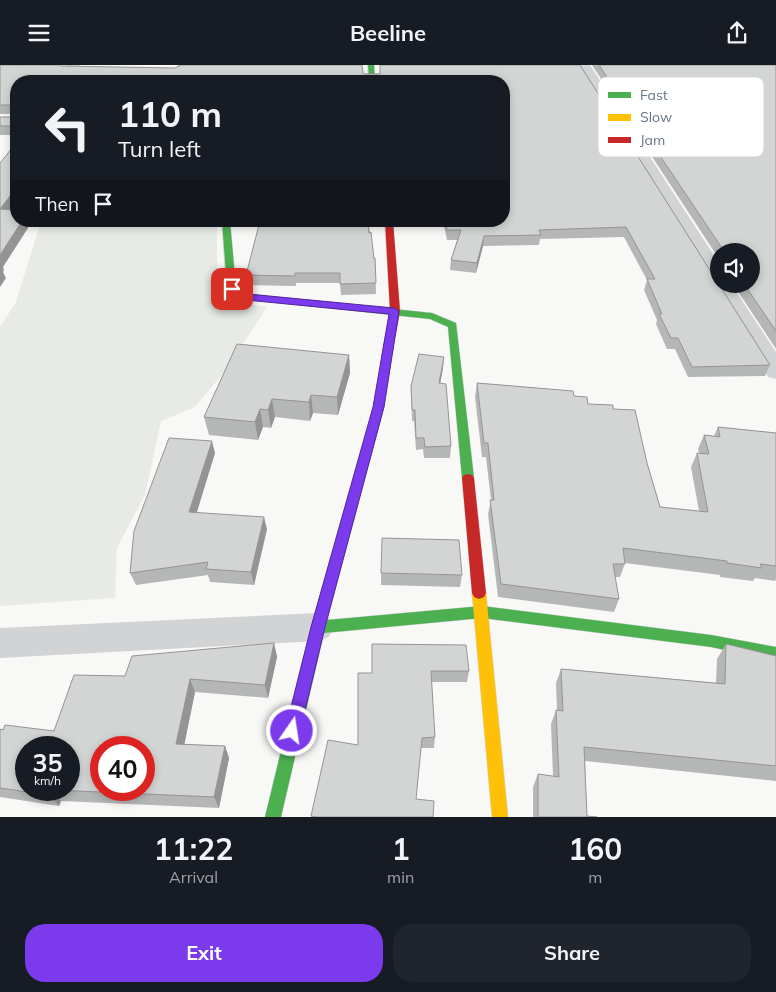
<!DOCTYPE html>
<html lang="en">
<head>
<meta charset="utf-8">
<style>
	body { margin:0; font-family:Mulish,sans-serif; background:#20242c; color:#f1f3f6; height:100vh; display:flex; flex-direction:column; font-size:19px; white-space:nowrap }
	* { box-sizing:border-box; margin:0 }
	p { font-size:16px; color:#9ea1a6 }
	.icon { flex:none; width:28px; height:28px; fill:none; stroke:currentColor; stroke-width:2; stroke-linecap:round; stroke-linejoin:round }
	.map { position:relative; height:752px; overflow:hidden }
	.details { display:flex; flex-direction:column; background:#171b24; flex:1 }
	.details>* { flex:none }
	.top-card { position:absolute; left:10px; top:10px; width:500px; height:152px; border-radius:20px; box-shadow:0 2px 8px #0003; background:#171b24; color:#f1f3f6; overflow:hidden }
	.buttons { position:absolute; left:710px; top:178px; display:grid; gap:10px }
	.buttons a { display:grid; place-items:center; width:50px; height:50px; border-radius:50%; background:#171b24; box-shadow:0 2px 8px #0003; font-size:25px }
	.speed { position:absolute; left:15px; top:671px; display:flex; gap:10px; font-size:25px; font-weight:700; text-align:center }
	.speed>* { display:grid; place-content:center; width:65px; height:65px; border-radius:50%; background:#171b24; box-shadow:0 2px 8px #0003; line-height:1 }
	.speed small { font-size:12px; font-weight:400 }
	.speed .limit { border:8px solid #d22; background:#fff; color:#111 }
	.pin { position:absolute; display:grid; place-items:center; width:42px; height:42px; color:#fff; margin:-21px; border-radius:10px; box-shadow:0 2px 8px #0006 }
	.me { position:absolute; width:55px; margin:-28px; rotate:13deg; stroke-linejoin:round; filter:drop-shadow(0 0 4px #0008) }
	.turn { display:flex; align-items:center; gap:18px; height:105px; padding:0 25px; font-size:22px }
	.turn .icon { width:65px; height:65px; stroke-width:2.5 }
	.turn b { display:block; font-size:35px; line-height:42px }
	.then { display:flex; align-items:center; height:48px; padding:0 25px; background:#0003; gap:10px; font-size:19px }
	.eta { display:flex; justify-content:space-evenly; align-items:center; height:85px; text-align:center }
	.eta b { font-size:30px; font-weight:700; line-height:35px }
	.primary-button { display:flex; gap:10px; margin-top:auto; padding:10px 25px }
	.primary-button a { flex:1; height:58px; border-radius:20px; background:#7c3aed; color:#fff; font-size:20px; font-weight:700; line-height:58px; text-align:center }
	.primary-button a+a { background:#20242c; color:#f1f3f6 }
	header { display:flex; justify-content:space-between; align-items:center; height:65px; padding:0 25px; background:#171b24; font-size:22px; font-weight:700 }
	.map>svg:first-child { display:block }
	.green { fill:#e8ebe5 }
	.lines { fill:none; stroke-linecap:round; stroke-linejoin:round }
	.fast-casing { stroke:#d3d5d6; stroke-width:1 }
	.slow-casing { stroke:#d3d5d6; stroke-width:1 }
	.jam-casing { stroke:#d3d5d6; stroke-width:1 }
	.street { fill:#d2d3d4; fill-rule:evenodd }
	.fast { fill:#4caf50; fill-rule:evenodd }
	.slow { fill:#ffc107; fill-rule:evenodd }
	.jam { fill:#c62828; fill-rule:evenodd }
	.wall { fill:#b5b6b6 }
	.shaded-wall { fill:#949494 }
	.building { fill:#d3d4d4; stroke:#949494; fill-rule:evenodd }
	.route { fill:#7c3aed; stroke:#51269a }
	.key { fill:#fff; stroke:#d1d6db; stroke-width:1 }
	.key-label { font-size:14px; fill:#677588 }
</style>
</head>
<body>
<header><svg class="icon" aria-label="menu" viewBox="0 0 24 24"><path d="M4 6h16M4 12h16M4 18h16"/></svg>Beeline<svg class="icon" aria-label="share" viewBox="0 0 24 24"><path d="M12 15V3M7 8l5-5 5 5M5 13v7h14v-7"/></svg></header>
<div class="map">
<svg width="776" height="752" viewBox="0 0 776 752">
	<rect width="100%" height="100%" fill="#f8f8f7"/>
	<polygon class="green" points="41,156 217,156 217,225 236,237 267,242 225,306 195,342 161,356 145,430 117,483 115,533 0,541 0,262 16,237"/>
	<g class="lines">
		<g class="fast-casing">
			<g id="fast">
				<polygon points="368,0 374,0 375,16 369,16"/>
				<polygon points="222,156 230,156 236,223 248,229 432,248 456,258 474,413 472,416 464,416 462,413 448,262 430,254 243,234 227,224"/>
				<polygon points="389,276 394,279 384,342 327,555 482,541 711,570 776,582 776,596 711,582 482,553 324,568 281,752 265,752 311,562 374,342 384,279"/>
			</g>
		</g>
		<g class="slow-casing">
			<polygon id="slow" points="479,522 484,524 486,528 508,752 492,752 472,528 474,524"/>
		</g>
		<g class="jam-casing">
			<g id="jam">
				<polygon points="385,156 393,156 400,246 394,279 389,282 384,279 390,246"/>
				<polygon points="468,409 472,410 474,413 486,528 484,532 479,534 474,532 472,528 462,413 464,410"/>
			</g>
		</g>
		<g class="street">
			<polygon points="66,0 80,0 67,16 53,16"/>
			<polygon points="576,0 590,0 719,198 719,219 731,219 776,287 776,314 768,312"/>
			<polygon points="318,548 329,552 334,562 329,572 318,576 0,593 0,563"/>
		</g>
		<use href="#fast" class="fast"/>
		<use href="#slow" class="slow"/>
		<use href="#jam" class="jam"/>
	</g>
	<g class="wall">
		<polygon points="0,0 175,3 179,1 177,0 164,0 362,0 363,8 365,9 580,0 770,300 765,311 688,312 675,284 667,284 656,259 657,255 644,225 647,215 624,172 540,174 539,180 483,181 476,208 450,205 451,195 457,175 447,175 443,156 504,156 504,16 16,16 16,70 0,70 0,52 14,52 14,49 0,49"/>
		<polygon points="592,0 776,0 776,284 733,219 751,219 751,186 719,186 719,194"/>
		<polygon points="251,156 368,156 374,194 375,193 376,229 341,230 340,218 296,218 296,221 247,220 246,210 259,161 252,161"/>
		<polygon points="349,290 350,308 338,350 313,348 310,356 275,352 271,363 263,362 258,375 209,370 204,352"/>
		<polygon points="443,303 440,319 451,381 450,393 424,393 423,384 416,385 414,356 412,356 411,321"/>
		<polygon points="477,318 574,331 588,339 613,344 647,398 660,442 699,446 691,402 697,388 699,388 698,384 704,370 714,371 718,362 776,368 776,514 775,516 755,513 753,516 720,512 720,510 625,498 620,512 615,512 619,534 614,547 498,532 488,449 491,435 486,392 482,392 475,332"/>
		<polygon points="215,388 196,447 267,464 254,520 210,517 208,510 136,520 130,508"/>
		<polygon points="381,508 462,510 460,522 381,520"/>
		<polygon points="274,578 277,592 268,633 195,627 184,679 225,681 229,693 219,743 61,736 59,741 0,732 0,664 54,666"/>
		<polygon points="372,579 469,606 467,617 431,617 435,672 434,683 421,683 416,734 433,752 311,752 311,751 358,680 372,608"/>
		<polygon points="726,579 776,591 776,716 585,696 587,751 597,752 533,752 533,722 538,709 553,711 551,659 556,645 557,646 556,618 561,604 716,618 717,594"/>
	</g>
	<g class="shaded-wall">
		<polygon points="16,123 16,138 3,154 0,144"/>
		<polygon points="22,156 27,156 28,163 3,202 4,205 3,207 6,213 0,222 0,190"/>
		<polygon points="484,171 483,181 476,208 477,198"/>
		<polygon points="349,290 350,308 338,350 337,332"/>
		<polygon points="444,292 443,303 438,330 439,318"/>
		<polygon points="311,330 313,348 310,356 309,337"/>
		<polygon points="272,334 275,352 271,363 268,345"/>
		<polygon points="260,344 263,362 258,375 255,357"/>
		<polygon points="212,376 215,388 193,460 189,447"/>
		<polygon points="264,452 267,464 254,520 251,507"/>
		<polygon points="274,578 277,592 268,633 265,620"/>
		<polygon points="190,614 195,627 182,691 176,679"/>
		<polygon points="225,681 229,693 219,743 214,732"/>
		<polygon points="51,725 61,736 59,741 49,730"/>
	</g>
	<g class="building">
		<polygon points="0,0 60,0 61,1 175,3 181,0 362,0 363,8 365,9 380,9 380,0 580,0 770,300 692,302 678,273 671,273 659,249 662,249 647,214 655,214 626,162 539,165 541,170 484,171 477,198 451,195 461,165 447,165 445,156 504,156 504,16 16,16 16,61 0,61 0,52 14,52 14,40 0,40"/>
		<polygon points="599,0 776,0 776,266 744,219 751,219 751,186 724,186"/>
		<polygon points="16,78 16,123 0,144 0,98"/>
		<polygon points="0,144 14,145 11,149 16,149 16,156 22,156 0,190"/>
		<polygon points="260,156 368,156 369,168 371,167 374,194 375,193 376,218 340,219 340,208 295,208 295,211 246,210"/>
		<polygon points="237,279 349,290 337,332 311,330 309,337 272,334 268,345 260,344 255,357 204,352"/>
		<polygon points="419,289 444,292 439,318 446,319 451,381 425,382 424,373 416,373 415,345 412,345 411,321"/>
		<polygon points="477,318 573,326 574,331 587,332 588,339 613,340 613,344 635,345 647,398 660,442 708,447 697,388 709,389 704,370 720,372 718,362 776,368 776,501 760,499 762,503 727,498 727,496 623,483 625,499 613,499 619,534 501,519 490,435 494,435 488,378 484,378"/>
		<polygon points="169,373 212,376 189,447 264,452 251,507 206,504 208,497 130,508 134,466"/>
		<polygon points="382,473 459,475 462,510 381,508"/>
		<path d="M274 578 265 620 190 614 176 679 225 681 214 732 55 725H69V682H26V725H51L49 730 0 723V664L3 665 5 660 54 666 74 610 125 611 132 591ZM101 682H144V725H101Z"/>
		<polygon points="372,579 466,580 469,606 431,606 435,672 422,673 416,734 434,736 433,752 316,752 311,751 328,675 358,680 358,608 372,608"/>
		<polygon points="726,579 776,591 776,701 584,682 587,751 597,752 538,752 538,709 559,712 556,645 563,646 561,604 725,619"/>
	</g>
	<polygon class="route" points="232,221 248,229 394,243 399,246 384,342 325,562 300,666 298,671 292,673 287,671 285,666 311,562 373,342 389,249 246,235 229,226 227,224"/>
	<rect x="598" y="12" width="166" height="80" rx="8" class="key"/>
	<rect x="608" y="27" width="23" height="6" fill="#4caf50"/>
	<rect x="608" y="49" width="23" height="7" fill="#ffc107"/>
	<rect x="608" y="72" width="23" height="6" fill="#c62828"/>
	<g class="key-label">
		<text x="640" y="35">Fast</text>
		<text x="640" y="57">Slow</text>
		<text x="640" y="80">Jam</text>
	</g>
</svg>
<div class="buttons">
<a><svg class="icon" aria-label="sound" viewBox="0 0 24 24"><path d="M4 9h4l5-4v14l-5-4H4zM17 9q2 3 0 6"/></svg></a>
</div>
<div class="speed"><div>35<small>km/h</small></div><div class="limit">40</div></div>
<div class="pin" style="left:232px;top:224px;background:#d93025"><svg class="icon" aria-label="arrive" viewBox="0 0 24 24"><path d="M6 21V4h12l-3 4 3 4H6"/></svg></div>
<svg class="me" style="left:292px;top:666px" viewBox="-20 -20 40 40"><circle r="17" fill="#7c3aed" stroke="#fff" stroke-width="3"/><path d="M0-11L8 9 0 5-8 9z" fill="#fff"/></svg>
<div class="top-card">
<div class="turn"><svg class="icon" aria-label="left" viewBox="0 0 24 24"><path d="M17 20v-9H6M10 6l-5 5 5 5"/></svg><div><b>110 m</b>Turn left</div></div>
<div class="then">Then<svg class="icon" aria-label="arrive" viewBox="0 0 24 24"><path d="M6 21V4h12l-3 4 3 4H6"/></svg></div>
</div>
</div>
<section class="details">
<div class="eta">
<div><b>11:22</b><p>Arrival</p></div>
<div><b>1</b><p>min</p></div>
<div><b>160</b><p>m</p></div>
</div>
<div class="primary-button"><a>Exit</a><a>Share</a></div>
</section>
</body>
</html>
